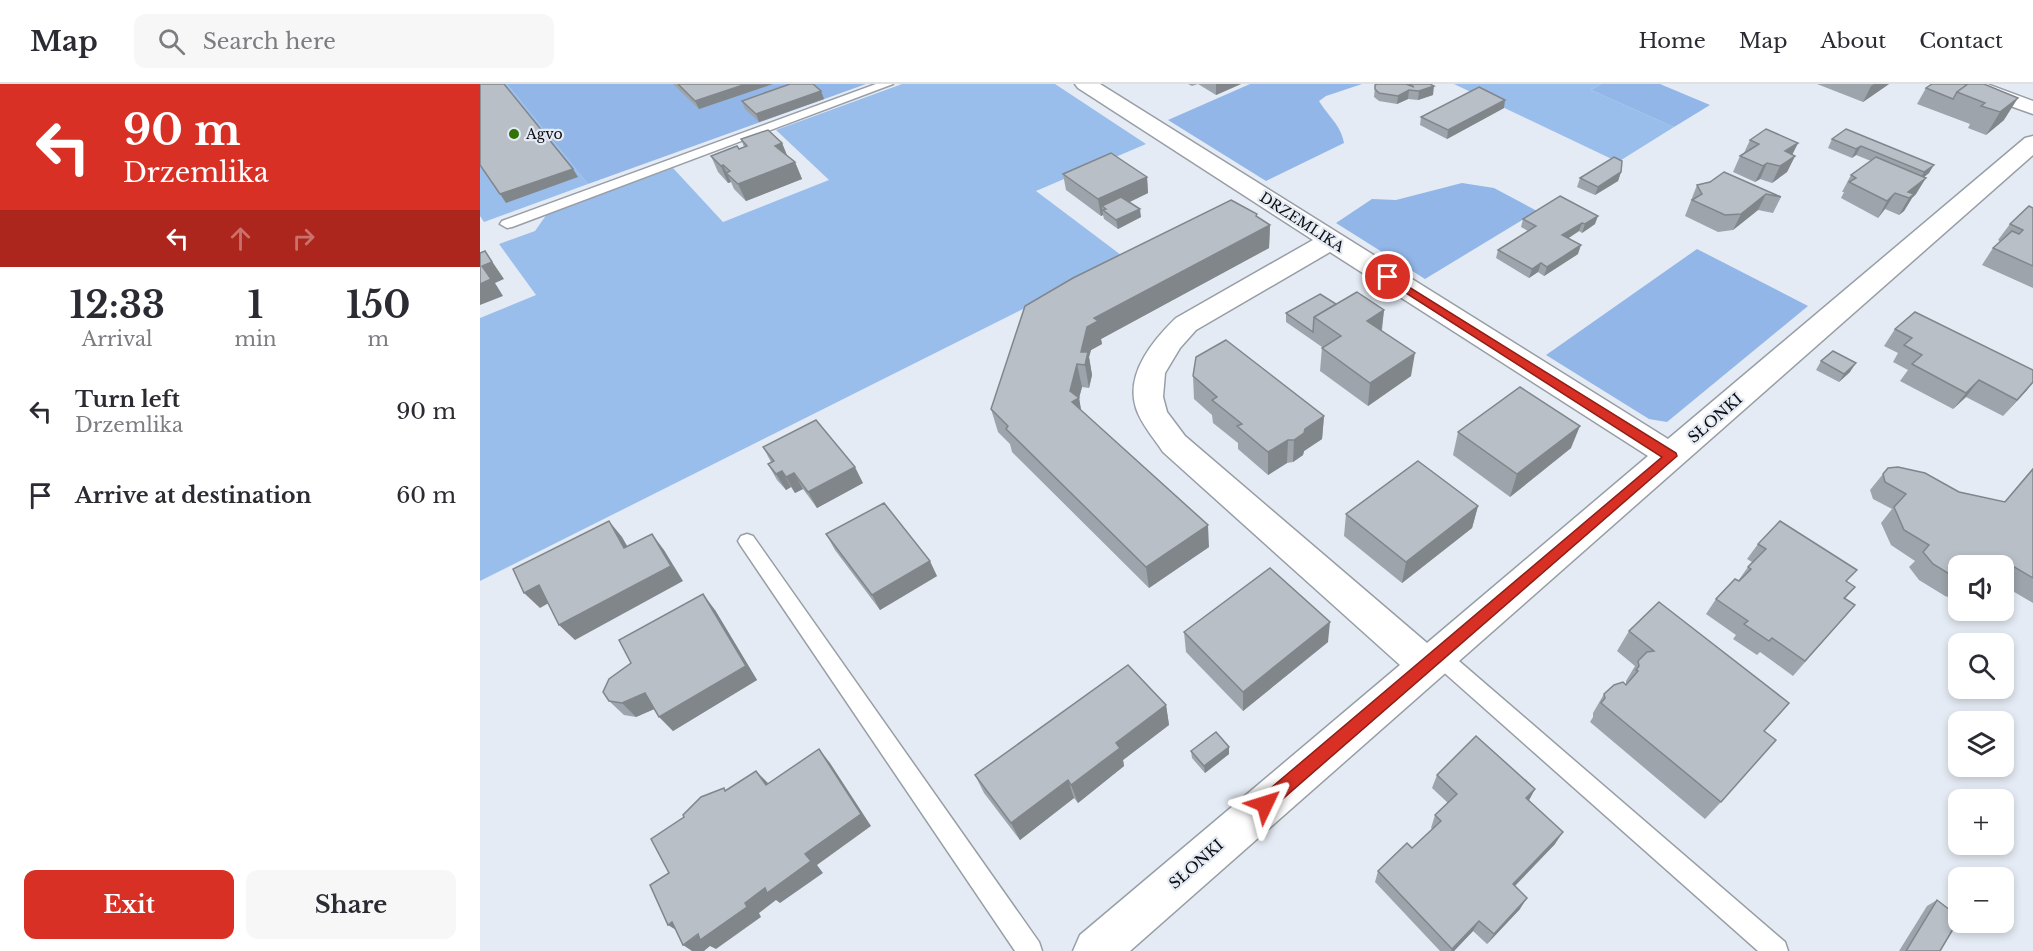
<!DOCTYPE html>
<html lang="en">
<head>
<meta charset="utf-8">
<style>
	body { margin:0; font-family:"Libre Baskerville",serif; background:#f7f7f7; color:#2b2b33; height:100vh; display:flex; flex-direction:column; font-size:22px; white-space:nowrap }
	* { box-sizing:border-box; margin:0 }
	p { font-size:20px; color:#7c7c81 }
	.icon { flex:none; width:33px; height:33px; fill:none; stroke:currentColor; stroke-width:2; stroke-linecap:round; stroke-linejoin:round }
	.map { position:relative; flex:1; overflow:hidden }
	.drawer { display:flex; flex-direction:column; background:#fff; width:480px }
	.drawer>* { flex:none }
	.banner { background:#d93025; color:#fff; overflow:hidden }
	.tools { position:absolute; left:1468px; top:471px; display:grid; gap:12px }
	.tools a { display:grid; place-items:center; width:66px; height:66px; border-radius:12px; background:#fff; box-shadow:0 3px 9px #0003; font-size:30px }
	.pin { position:absolute; display:grid; place-items:center; width:51px; height:51px; color:#fff; margin:-26px; border:3px solid #fff; border-radius:50%; box-shadow:0 2px 6px #0007 }
	.me { position:absolute; width:66px; margin:-33px; rotate:49deg; stroke-linejoin:round; filter:drop-shadow(0 0 4px #0008) }
	.turn { display:flex; align-items:center; gap:21px; height:126px; padding:0 24px; font-size:27px }
	.turn .icon { width:78px; height:78px; stroke-width:2.5 }
	.turn b { display:block; font-size:42px; line-height:51px }
	.lanes { display:flex; align-items:center; height:57px; padding:0 24px; background:#0003; justify-content:center; gap:30px; direction:ltr }
	.lanes .off { opacity:.35 }
	.eta { display:flex; justify-content:space-evenly; align-items:center; height:102px; text-align:center }
	.eta b { font-size:36px; font-weight:800; line-height:42px }
	.primary-button { display:flex; gap:12px; margin-top:auto; padding:12px 24px }
	.primary-button a { flex:1; height:69px; border-radius:12px; background:#d93025; color:#fff; font-size:24px; font-weight:800; line-height:69px; text-align:center }
	.primary-button a+a { background:#f7f7f7; color:#2b2b33 }
	ul { padding:0; list-style:none }
	li { display:flex; align-items:center; gap:18px; height:84px; padding:0 24px }
	li div { flex:1 }
	li b { display:block; font-size:22px }
	li em { font-style:normal }
	header { display:flex; align-items:center; gap:36px; box-sizing:border-box; height:84px; padding:0 30px; background:#fff; border-bottom:2px solid #e1e1e2 }
	header strong { font-size:28px }
	nav { display:flex; gap:33px; margin-inline-start:auto; font-size:21px }
	.search { width:420px; height:54px; background:#f7f7f7; display:flex; align-items:center; gap:15px; box-sizing:border-box; padding:0 21px; border-radius:12px; color:#7c7c81; font-size:22px }
	main { display:flex; flex:1; min-height:0 }
	.map>svg:first-child { display:block }
	.green { fill:#9abeec }
	.forest { fill:#91b6e7 }
	.lines { fill:none; stroke-linecap:round; stroke-linejoin:round }
	.lane-casing { stroke:#989ea6; stroke-width:3 }
	.street-casing { stroke:#989ea6; stroke-width:3 }
	.lane { fill:#fff; fill-rule:evenodd }
	.street { fill:#fff; fill-rule:evenodd }
	.wall { fill:#9ea4ab }
	.shaded-wall { fill:#81868b }
	.building { fill:#b8bfc7; stroke:#81868b; stroke-width:1.5 }
	.route { fill:#d93025; stroke:#8d1f18; stroke-width:1.5 }
	.poi-dot { fill:#337209; stroke:#e5ebf4; stroke-width:2 }
	.labels { text-anchor:middle; dominant-baseline:central; stroke-width:4.5; stroke-linejoin:round; paint-order:stroke }
	.far-poi-label { font-size:14px; fill:#0b0d10; stroke:#e5ebf4; text-anchor:start }
	.far-street-label { font-size:14px; fill:#0b0d10; stroke:#e5ebf4 }
	.street-label { font-size:15px; fill:#0b0d10; stroke:#e5ebf4 }
</style>
</head>
<body>
<header>
<strong>Map</strong>
<div class="search"><svg class="icon" aria-label="search" viewBox="0 0 24 24"><circle cx="10" cy="10" r="6"/><path d="M15 15l6 6"/></svg>Search here</div>
<nav><a>Home</a><a>Map</a><a>About</a><a>Contact</a></nav>
</header>
<main>
<section class="drawer">
<div class="banner">
<div class="turn"><svg class="icon" aria-label="left" viewBox="0 0 24 24"><path d="M17 20v-9H6M10 6l-5 5 5 5"/></svg><div><b>90 m</b>Drzemlika</div></div>
<div class="lanes"><svg class="icon" aria-label="left" viewBox="0 0 24 24"><path d="M17 20v-9H6M10 6l-5 5 5 5"/></svg><svg class="icon off" aria-label="ahead" viewBox="0 0 24 24"><path d="M12 20V5M6 11l6-6 6 6"/></svg><svg class="icon off" aria-label="right" viewBox="0 0 24 24"><path d="M7 20v-9h11M14 6l5 5-5 5"/></svg></div>
</div>
<div class="eta">
<div><b>12:33</b><p>Arrival</p></div>
<div><b>1</b><p>min</p></div>
<div><b>150</b><p>m</p></div>
</div>
<ul>
<li><svg class="icon" aria-label="left" viewBox="0 0 24 24"><path d="M17 20v-9H6M10 6l-5 5 5 5"/></svg><div><b>Turn left</b><p>Drzemlika</p></div><em>90 m</em></li>
<li><svg class="icon" aria-label="arrive" viewBox="0 0 24 24"><path d="M6 21V4h12l-3 4 3 4H6"/></svg><div><b>Arrive at destination</b></div><em>60 m</em></li>
</ul>
<div class="primary-button"><a>Exit</a><a>Share</a></div>
</section>
<div class="map">
<svg width="1553" height="867" viewBox="0 0 1553 867">
	<rect width="100%" height="100%" fill="#e5ebf4"/>
	<g class="green">
		<polygon points="0,0 27,0 108,100 4,138 0,132"/>
		<polygon points="422,0 575,0 666,60 556,107 645,174 0,497 0,234 56,211 19,160 55,147 67,130 193,84 243,138 349,96 296,46"/>
		<polygon points="974,0 1121,0 1111,6 1194,43 1138,78"/>
	</g>
	<g class="forest">
		<polygon points="27,0 386,0 108,100"/>
		<path d="M770 0H882L846 12 839 17C848 32 861 41 864 59L786 97 688 36Z"/>
		<polygon points="1121,0 1180,0 1230,21 1194,43 1111,6"/>
		<polygon points="982,99 1014,104 1057,127 945,195 856,139 892,115 916,116"/>
		<polygon points="1217,165 1328,222 1187,338 1169,335 1066,271"/>
	</g>
	<g class="lines">
		<g class="lane-casing">
			<g id="lane">
				<polygon points="396,0 413,0 32,143 27,144 20,140 22,137"/>
				<polygon points="267,450 273,452 559,858 562,867 535,867 261,462 258,457 261,452"/>
				<polygon points="958,562 965,565 1305,858 1308,867 1278,867 951,577 948,571 951,565"/>
			</g>
		</g>
		<g class="street-casing">
			<g id="street">
				<path d="M595 0H620L1188 355 1545 54 1553 52V71L650 867H593L600 851 920 581 683 368C674 354 661 340 656 324 645 290 673 256 696 234L833 156 598 4ZM850 168 1168 372 947 559 705 352 687 328 683 313 685 289 700 264 716 246Z"/>
				<polygon points="1477,0 1507,0 1553,17 1553,30 1480,4"/>
			</g>
		</g>
		<use href="#lane" class="lane"/>
		<use href="#street" class="street"/>
	</g>
	<g class="wall">
		<polygon points="193,0 293,0 219,25"/>
		<polygon points="708,0 761,0 736,11 718,0 712,2"/>
		<polygon points="897,0 950,0 953,11 938,16 928,15 917,20 899,17 894,13 895,1"/>
		<polygon points="1337,0 1409,0 1383,18"/>
		<polygon points="1504,0 1524,36 1506,51 1488,44 1490,40 1437,20 1446,4"/>
		<polygon points="341,7 344,15 279,38 265,25 262,17"/>
		<polygon points="1024,24 967,55 940,41 941,33"/>
		<polygon points="1366,45 1449,89 1444,93 1436,110 1432,114 1424,127 1419,131 1405,125 1398,134 1361,114 1364,108 1362,108 1371,91 1391,77 1376,71 1372,74 1348,64 1352,55"/>
		<polygon points="261,55 302,59 307,72 315,78 322,95 266,117 254,105 251,98 248,99 238,88 231,72 264,63"/>
		<polygon points="1270,56 1318,59 1312,71 1315,72 1307,88 1292,99 1280,95 1275,98 1253,88 1260,72 1264,69"/>
		<polygon points="1141,88 1138,97 1115,111 1097,103 1100,94"/>
		<polygon points="583,90 667,93 668,109 650,118 661,133 638,145 624,135 623,131 621,132 586,106"/>
		<polygon points="1230,98 1301,113 1293,129 1278,126 1253,146 1238,148 1205,132 1217,101"/>
		<polygon points="1080,112 1115,140 1102,149 1099,147 1088,154 1098,170 1064,192 1058,188 1049,194 1016,174 1018,166 1048,147 1041,143 1043,135"/>
		<polygon points="1553,124 1553,204 1502,181 1513,164 1521,158 1518,156 1530,140"/>
		<polygon points="776,132 790,141 789,164 621,255 622,260 611,266 609,273 612,291 609,304 602,303 599,314 601,326 729,463 669,504 532,368 530,360 518,348 511,325"/>
		<polygon points="856,220 904,226 902,247 931,292 888,322 840,287 842,263 806,238 806,229"/>
		<polygon points="1415,245 1547,306 1523,332 1486,313 1473,325 1420,297 1428,286 1413,278 1418,269 1404,262"/>
		<polygon points="1341,277 1370,288 1359,298 1336,286"/>
		<polygon points="713,292 844,332 842,355 824,367 823,371 813,378 807,379 788,391 758,365 758,359 733,339 732,331 714,315"/>
		<polygon points="978,348 1091,364 1030,413 973,371"/>
		<polygon points="283,363 383,399 337,424 323,405 315,409 311,403 306,406 297,396 288,380 291,378"/>
		<polygon points="1553,384 1553,519 1524,502 1524,482 1479,482 1479,516 1477,516 1465,512 1439,496 1429,483 1435,477 1411,461 1401,439 1412,425 1393,415 1390,406 1403,390 1524,418"/>
		<polygon points="998,422 992,444 922,499 864,452 866,430"/>
		<polygon points="346,450 457,492 400,526 355,466"/>
		<polygon points="1278,460 1367,497 1375,503 1365,515 1375,521 1313,592 1280,568 1277,571 1253,555 1256,551 1226,530 1236,515 1258,497 1268,483 1272,478 1267,475"/>
		<polygon points="235,526 277,596 193,647 174,625 156,633 144,631 129,617"/>
		<polygon points="1149,547 1284,647 1241,718 1225,735 1110,638 1113,633 1113,629 1124,610 1146,601 1146,597 1155,582 1137,567"/>
		<polygon points="704,548 848,558 763,627 706,568"/>
		<polygon points="686,621 689,641 643,676 644,682 598,719 594,714 540,756 504,709 495,691"/>
		<polygon points="711,667 749,670 725,689 712,674"/>
		<polygon points="957,691 1055,705 1049,716 1075,760 1035,802 1040,825 1007,860 993,847 974,867 960,867 895,798 898,787 932,764 952,745 951,744 955,731 968,719 952,704"/>
		<polygon points="1457,816 1460,867 1419,867 1447,822"/>
	</g>
	<g class="shaded-wall">
		<polygon points="266,0 293,0 219,25 215,17"/>
		<polygon points="736,0 761,0 736,11"/>
		<polygon points="1394,0 1409,0 1383,18 1391,2"/>
		<polygon points="954,2 953,11 938,16 939,7"/>
		<polygon points="929,6 928,15 917,20 918,12"/>
		<polygon points="341,7 344,15 279,38 276,30"/>
		<polygon points="1538,14 1524,36 1506,51 1520,28"/>
		<polygon points="1025,16 1024,24 967,55 968,46"/>
		<polygon points="302,59 309,76 295,62"/>
		<polygon points="1318,59 1310,75 1305,67"/>
		<polygon points="1381,62 1376,71 1372,74 1376,65"/>
		<polygon points="1315,72 1307,88 1292,99 1300,82"/>
		<polygon points="315,78 322,95 266,117 258,100"/>
		<polygon points="1287,79 1280,95 1275,98 1283,82"/>
		<polygon points="243,81 251,98 248,99 241,82"/>
		<polygon points="1454,81 1449,89 1439,97 1444,88"/>
		<polygon points="93,85 98,93 26,119 20,110"/>
		<polygon points="1141,88 1138,97 1115,111 1118,103"/>
		<polygon points="667,93 668,109 626,129 626,125 622,122 623,131 621,132 618,115"/>
		<polygon points="1446,94 1436,110 1432,114 1424,127 1419,131 1429,114 1428,108"/>
		<polygon points="1415,109 1405,125 1398,134 1407,117"/>
		<polygon points="1286,110 1278,126 1253,146 1261,130"/>
		<polygon points="660,125 661,133 638,145 636,136"/>
		<polygon points="1118,132 1115,140 1102,149 1105,140"/>
		<polygon points="1102,139 1099,147 1080,160 1082,151"/>
		<polygon points="790,141 789,164 621,255 622,260 611,266 609,273 612,291 609,304 605,281 601,268 607,243 614,234"/>
		<polygon points="1101,161 1098,170 1064,192 1067,183"/>
		<polygon points="5,167 24,195 15,199 23,212 0,221 0,200"/>
		<polygon points="1061,179 1058,188 1049,194 1052,185"/>
		<polygon points="904,226 901,249 887,237"/>
		<polygon points="935,269 931,292 888,322 890,299"/>
		<polygon points="1376,279 1370,288 1359,298 1364,290"/>
		<polygon points="597,280 602,303 599,314 603,337 597,340 590,307"/>
		<polygon points="1499,296 1486,313 1473,325 1486,309"/>
		<polygon points="1553,298 1547,306 1523,332 1537,316"/>
		<polygon points="844,332 842,355 824,367 823,371 813,378 814,356 825,345"/>
		<polygon points="1100,342 1091,364 1030,413 1037,390"/>
		<polygon points="808,356 807,379 788,391 788,368"/>
		<polygon points="375,383 383,399 337,424 328,408"/>
		<polygon points="302,387 311,403 306,406 296,390"/>
		<polygon points="314,389 323,405 315,409 306,393"/>
		<polygon points="998,422 992,444 922,499 926,478"/>
		<polygon points="129,437 142,453 157,479 144,464"/>
		<polygon points="728,441 729,463 669,504 666,483"/>
		<polygon points="172,450 184,466 203,497 95,556 79,541"/>
		<polygon points="450,477 457,492 400,526 392,511"/>
		<polygon points="59,501 74,516 60,524 44,509"/>
		<polygon points="223,510 235,526 277,596 193,647 179,633"/>
		<polygon points="850,538 848,558 763,627 763,608"/>
		<polygon points="165,609 179,623 156,633 142,619"/>
		<polygon points="686,621 689,641 643,676 644,682 598,719 591,701 636,659"/>
		<polygon points="749,663 749,670 725,689 724,682"/>
		<polygon points="339,665 350,679 391,742 337,781 343,789 300,819 296,816 279,829 281,833 236,865 230,862 224,867 212,867 203,861 265,819 325,770"/>
		<polygon points="276,687 289,700 286,701"/>
		<polygon points="588,696 594,714 540,756 531,739"/>
		<polygon points="1055,705 1048,718 1046,714"/>
		<polygon points="1083,748 1075,760 1026,811 1033,800"/>
		<polygon points="1047,814 1040,825 1007,860 1014,850"/>
		<polygon points="999,837 993,847 974,867 971,867"/>
		<polygon points="192,838 204,851 188,841"/>
	</g>
	<g class="building">
		<polygon points="0,0 24,0 93,85 20,110 0,81"/>
		<polygon points="198,0 266,0 215,17"/>
		<polygon points="310,0 333,0 341,7 276,30 262,17"/>
		<polygon points="897,0 926,0 934,3 929,0 950,0 954,2 939,7 929,6 918,12 899,9 895,5 895,1"/>
		<polygon points="1452,0 1484,0 1487,1 1477,8 1473,15 1446,4"/>
		<polygon points="1488,0 1504,0 1538,14 1520,28 1501,22 1505,19 1477,8"/>
		<polygon points="999,3 1025,16 968,46 941,33"/>
		<polygon points="1286,45 1318,59 1305,67 1315,72 1300,82 1287,79 1283,82 1260,72 1279,60 1270,56"/>
		<polygon points="1366,45 1454,81 1444,88 1381,62 1376,65 1352,55"/>
		<polygon points="288,46 302,59 295,62 315,78 258,100 246,89 250,87 243,81 241,82 231,72 257,62 259,65 267,62 261,55"/>
		<polygon points="631,69 667,93 618,115 583,90"/>
		<polygon points="1134,73 1142,77 1141,88 1118,103 1100,94"/>
		<polygon points="1396,73 1446,94 1428,108 1434,110 1429,114 1415,109 1407,117 1369,98 1376,94 1371,91"/>
		<polygon points="1244,88 1301,113 1286,110 1261,130 1245,131 1212,116 1222,110 1217,101 1230,98"/>
		<polygon points="1080,112 1118,132 1105,140 1102,139 1082,151 1101,161 1067,183 1061,179 1052,185 1018,166 1056,142 1043,135"/>
		<polygon points="641,113 660,125 636,136 623,126 626,125 622,122"/>
		<polygon points="751,116 777,130 776,132 790,141 614,234 618,237 607,243 601,268 608,268 605,281 597,280 590,307 599,314 592,318 728,441 666,483 526,345 528,342 511,325 545,222 593,194"/>
		<polygon points="1549,122 1553,124 1553,182 1513,164 1532,147 1539,150 1543,146 1530,140"/>
		<polygon points="5,167 12,178 2,182 11,195 0,200 0,169"/>
		<polygon points="877,208 904,226 887,237 935,269 890,299 842,264 861,252 834,233"/>
		<polygon points="840,210 856,220 834,233 833,248 806,229"/>
		<polygon points="1435,228 1553,286 1553,298 1537,316 1499,296 1486,309 1432,280 1442,271 1424,261 1432,254 1415,245"/>
		<polygon points="746,256 844,332 825,345 824,349 814,356 808,356 788,368 757,342 762,340 732,316 737,313 713,292 716,273"/>
		<polygon points="1353,267 1376,279 1364,290 1341,277"/>
		<polygon points="1040,303 1100,342 1037,390 978,348"/>
		<polygon points="336,336 375,383 328,408 314,389 306,393 302,387 296,390 288,380 294,377 283,363"/>
		<polygon points="938,377 998,422 926,478 866,430"/>
		<polygon points="1418,383 1445,389 1479,408 1525,418 1553,385 1553,494 1526,478 1524,482 1479,482 1479,496 1453,480 1443,468 1449,461 1424,446 1414,423 1426,410 1405,398 1403,390 1408,384"/>
		<polygon points="404,419 450,477 392,511 346,450"/>
		<polygon points="129,437 144,464 172,450 191,482 79,541 59,501 44,509 33,485"/>
		<polygon points="1300,437 1377,486 1366,497 1375,503 1364,514 1375,521 1325,577 1292,554 1289,557 1264,540 1268,537 1236,515 1255,495 1259,497 1271,485 1268,483 1286,465 1278,460"/>
		<polygon points="790,484 850,538 763,608 704,548"/>
		<polygon points="223,510 266,582 179,633 165,609 142,619 129,617 123,608 129,595 151,579 139,556"/>
		<polygon points="1179,518 1309,619 1284,647 1296,656 1241,718 1121,619 1125,614 1124,610 1134,601 1143,598 1146,601 1158,587 1156,586 1159,582 1158,577 1167,568 1174,567 1149,547"/>
		<polygon points="648,581 686,621 636,659 640,664 591,701 588,696 531,739 495,691"/>
		<polygon points="736,648 749,663 724,682 711,667"/>
		<polygon points="996,652 1055,705 1046,714 1083,748 1033,800 1047,814 1014,850 999,837 972,865 898,787 927,759 932,764 961,737 955,731 977,710 957,691"/>
		<polygon points="339,665 381,730 325,770 331,777 287,809 285,804 265,819 267,823 220,856 218,850 203,861 192,838 188,841 170,801 189,789 171,755 204,733 203,731 221,713 244,704 245,707 276,687 286,701"/>
		<polygon points="1457,816 1479,833 1479,835 1460,867 1426,867"/>
	</g>
	<polygon class="route" points="908,190 1196,369 1197,372 791,725 785,728 779,725 777,720 779,714 1182,373 904,195 903,193"/>
	<circle class="poi-dot" cx="34" cy="50" r="6"/>
	<g class="labels">
		<g class="far-poi-label">
			<text x="46" y="50">Agvo</text>
		</g>
		<g class="far-street-label">
			<text transform="translate(822 138) rotate(33)">DRZEMLIKA</text>
		</g>
		<g class="street-label">
			<text transform="translate(1235 334) rotate(-41)">SŁONKI</text>
			<text transform="translate(716 780) rotate(-41)">SŁONKI</text>
		</g>
	</g>
</svg>
<div class="tools">
<a><svg class="icon" aria-label="sound" viewBox="0 0 24 24"><path d="M4 9h4l5-4v14l-5-4H4zM17 9q2 3 0 6"/></svg></a>
<a><svg class="icon" aria-label="search" viewBox="0 0 24 24"><circle cx="10" cy="10" r="6"/><path d="M15 15l6 6"/></svg></a>
<a><svg class="icon" aria-label="layers" viewBox="0 0 24 24"><path d="M12 4l9 5-9 5-9-5zM3 14l9 5 9-5"/></svg></a>
<a>+</a>
<a>−</a>
</div>
<div class="pin" style="left:908px;top:193px;background:#d93025"><svg class="icon" aria-label="arrive" viewBox="0 0 24 24"><path d="M6 21V4h12l-3 4 3 4H6"/></svg></div>
<svg class="me" style="left:785px;top:720px" viewBox="-20 -20 40 40"><path d="M0-17L14 15 0 8-14 15z" fill="#d93025" stroke="#fff" stroke-width="4"/></svg>
</div>
</main>
</body>
</html>
